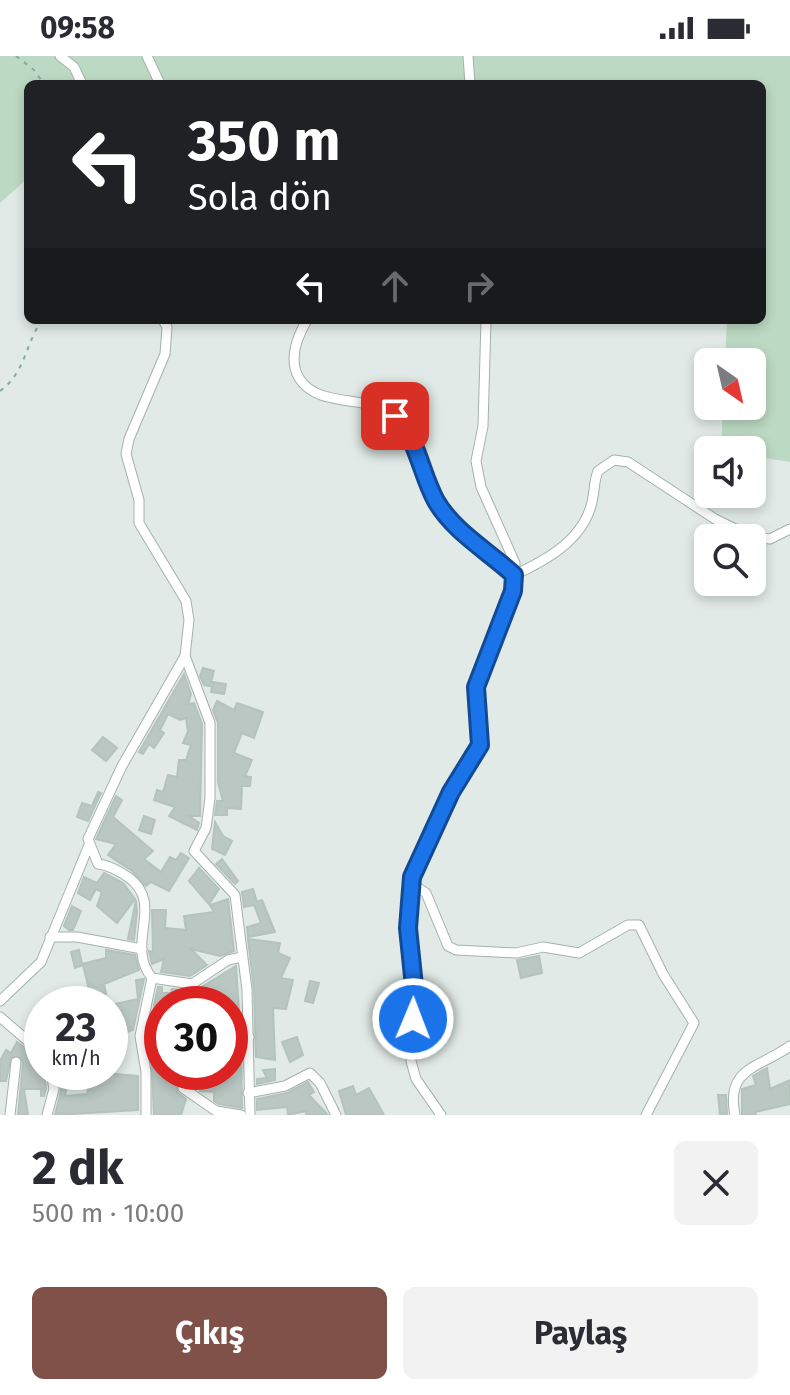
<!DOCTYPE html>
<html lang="tr">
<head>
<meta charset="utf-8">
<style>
	body { margin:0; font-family:"Fira Sans",sans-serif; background:#f2f2f3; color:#2b2b33; height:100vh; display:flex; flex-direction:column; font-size:30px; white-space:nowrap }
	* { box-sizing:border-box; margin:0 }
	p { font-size:26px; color:#7c7c81 }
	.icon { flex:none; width:44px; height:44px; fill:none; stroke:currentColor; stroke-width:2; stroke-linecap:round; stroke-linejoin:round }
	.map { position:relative; height:1059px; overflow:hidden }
	.side { display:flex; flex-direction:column; background:#fff; flex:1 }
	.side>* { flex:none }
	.banner { position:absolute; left:24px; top:24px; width:742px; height:244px; border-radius:12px; box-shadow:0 4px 12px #0003; background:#202124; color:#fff; overflow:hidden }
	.needle { width:52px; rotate:146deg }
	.fabs { position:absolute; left:694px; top:292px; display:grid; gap:16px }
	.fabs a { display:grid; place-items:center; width:72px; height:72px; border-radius:12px; background:#fff; box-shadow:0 4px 12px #0003; font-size:40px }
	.speed { position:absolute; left:24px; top:930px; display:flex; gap:16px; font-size:40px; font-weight:700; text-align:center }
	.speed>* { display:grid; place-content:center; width:104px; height:104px; border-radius:50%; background:#fff; box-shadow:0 4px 12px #0003; line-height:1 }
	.speed small { font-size:20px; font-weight:400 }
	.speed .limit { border:12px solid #d22; background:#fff; color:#111 }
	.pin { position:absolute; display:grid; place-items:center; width:68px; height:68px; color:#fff; margin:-34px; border-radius:16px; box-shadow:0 4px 12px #0006 }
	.me { position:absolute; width:88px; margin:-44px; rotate:1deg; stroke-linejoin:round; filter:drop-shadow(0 0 6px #0008) }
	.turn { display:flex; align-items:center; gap:28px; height:168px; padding:0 32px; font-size:36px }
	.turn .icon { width:104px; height:104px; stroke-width:2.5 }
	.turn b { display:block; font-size:56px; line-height:68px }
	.lanes { display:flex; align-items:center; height:76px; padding:0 32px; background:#0003; justify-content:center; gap:40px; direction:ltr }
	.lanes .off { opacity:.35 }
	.round { display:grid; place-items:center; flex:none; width:84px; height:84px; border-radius:12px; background:#f2f2f3 }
	.summary { display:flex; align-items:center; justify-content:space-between; height:136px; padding:0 32px }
	h1 { font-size:48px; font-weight:700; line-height:60px }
	.cta { display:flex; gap:16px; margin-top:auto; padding:16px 32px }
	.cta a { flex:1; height:92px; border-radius:12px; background:#7f5149; color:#fff; font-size:32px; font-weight:700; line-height:92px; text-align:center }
	.cta a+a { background:#f2f2f3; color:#2b2b33 }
	.status { display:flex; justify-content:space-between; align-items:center; height:56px; padding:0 40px; background:#fff; direction:ltr }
	.status svg { height:22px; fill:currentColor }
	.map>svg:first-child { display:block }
	.green { fill:#bcd9c3 }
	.building { fill:#bac7c2; stroke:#b4c3bc; stroke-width:2 }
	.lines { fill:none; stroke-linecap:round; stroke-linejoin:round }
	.minor-casing { stroke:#a4b1ac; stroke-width:11 }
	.path { stroke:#84ab9e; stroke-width:2; stroke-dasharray:4 6; stroke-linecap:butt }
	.minor { stroke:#fff; stroke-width:9 }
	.route-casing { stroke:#114b97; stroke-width:20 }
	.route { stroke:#1a73e8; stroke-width:14 }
</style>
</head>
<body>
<div class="status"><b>09:58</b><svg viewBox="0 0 49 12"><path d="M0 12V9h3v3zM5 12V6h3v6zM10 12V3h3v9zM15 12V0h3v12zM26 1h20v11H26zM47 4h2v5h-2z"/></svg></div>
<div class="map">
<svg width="790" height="1059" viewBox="0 0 790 1059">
	<rect width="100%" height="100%" fill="#e1eae6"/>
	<polygon class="green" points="0,0 790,0 790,406 752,400 752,394 721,394 723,350 752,350 752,306 725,306 727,264 762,264 762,28 162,28 139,25 134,28 28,28 28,122 0,147"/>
	<g class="building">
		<polygon points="203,612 214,615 210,630 204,629 200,620"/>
		<polygon points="184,618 191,638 188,648 194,647 202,668 200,760 189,760 199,767 197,774 169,760 175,751 154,744 157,734 163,736 168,719 177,721 179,704 186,704 191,689 183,687 188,675 186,662 180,664 168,658 160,674 164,677 154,692 149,688 143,698 139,696"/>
		<polygon points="213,626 226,628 224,638 211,636"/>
		<polygon points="217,645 234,654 237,647 263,656 254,682 242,677 234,697 252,704 245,720 251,721 250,730 242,730 241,753 227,752 227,759 215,759 217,745 223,745 218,726 218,667 213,654"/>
		<polygon points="103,681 117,692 106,705 92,694"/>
		<polygon points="98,736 101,737 88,765 77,761 82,747 92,750"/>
		<polygon points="116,740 122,744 113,761 153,795 144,803 161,816 170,801 176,804 181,797 189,802 169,835 151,826 146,830 132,815 108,799 116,788 96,783"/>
		<polygon points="144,760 155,764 151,778 139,774"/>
		<polygon points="215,766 223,780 232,785 225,799 212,793"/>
		<polygon points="222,803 238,825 235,828 216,808"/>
		<polygon points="199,812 219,833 209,848 189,825"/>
		<polygon points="104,817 123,827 135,843 117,867 97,850 102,836 96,833 90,844 78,837 84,821 97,827"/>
		<polygon points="253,833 257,846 262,844 275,876 248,881 247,871 261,867 254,849 244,851 242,836"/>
		<polygon points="228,843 234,895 220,900 191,893 207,909 190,920 161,916 164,903 152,908 149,895 153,896 152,854 166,854 165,872 186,874 184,860 214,856 210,849"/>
		<polygon points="136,844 137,856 134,884 128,883"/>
		<polygon points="72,850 81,855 73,874 69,874 64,870"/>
		<polygon points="248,883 280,887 278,897 290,902 281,922 293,924 286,953 273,952 275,1004 256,1001 254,934"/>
		<polygon points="79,894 82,908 106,902 106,894 135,899 139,914 104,928 106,938 89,942 88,929 83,909 75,912 71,896"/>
		<polygon points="539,900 542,917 521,922 517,904"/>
		<polygon points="236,910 240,970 230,968 230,948 162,948 162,970 157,970 154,949 158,931 162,931 162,937 171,937 172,933 195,935"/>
		<polygon points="144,923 133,974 110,982 110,949 138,943 136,924"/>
		<polygon points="310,925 319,927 313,947 305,945"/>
		<polygon points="150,969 162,974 162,1018 169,1016 170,1023 178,1027 177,1036 186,1043 181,1059 154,1059"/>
		<polygon points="297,981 303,999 290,1006 282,986"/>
		<polygon points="231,983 241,986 242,1052 219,1048 214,1045 214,1036 200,1035 202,1016 230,1016"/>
		<polygon points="17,986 42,1004 46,1033 44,1040 41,1040 41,1033 24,1033 28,1059 18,1059 23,1007 21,1001 11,1001 6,1025 0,1025 0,1005 6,994 11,997"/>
		<polygon points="767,1012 770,1033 790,1024 790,1048 755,1056 756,1059 742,1059 742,1033 756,1029 753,1020"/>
		<polygon points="275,1013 275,1024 257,1028 257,1023 267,1022 263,1014"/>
		<polygon points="59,1016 69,1016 65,1040 87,1038 92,1016 138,1020 138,1054 55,1059 61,1034"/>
		<polygon points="308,1026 314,1036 309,1039 328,1059 306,1059 306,1055 288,1059 287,1051 257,1054 257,1043 287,1037"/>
		<polygon points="353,1030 356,1039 369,1032 384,1059 346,1059 339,1035"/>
		<polygon points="718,1039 726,1039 727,1059 720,1059"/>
	</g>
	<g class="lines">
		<g class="minor-casing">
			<g id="minor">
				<polyline points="60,0 74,11 82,28"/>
				<polyline points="147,0 160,28"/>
				<polyline points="468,0 470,28"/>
				<polyline points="163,264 167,271 165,298 129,383 126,398 139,444 139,467 186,545 189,564 185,600 210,667 210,742 206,772 194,795 235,839 247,934 250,1059"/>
				<path d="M307 264C297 281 288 303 299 322 318 353 368 338 395 359 416 377 422 422 438 447 456 477 489 496 514 519 545 505 579 486 590 453 595 440 593 427 598 415L614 404 628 406 715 463 752 481 770 483 790 473"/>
				<polyline points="411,827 426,837 448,890 456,894 516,897 543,891 579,897 628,869 639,869 663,918 694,967 646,1059"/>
				<polyline points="50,881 77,881 142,893"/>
				<polyline points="152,922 192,928 228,904 242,901"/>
				<polyline points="0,945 41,906 89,789"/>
				<polyline points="0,961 42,997"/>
				<polyline points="230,975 249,981"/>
				<polyline points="183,1032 216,1055 241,1059"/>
				<polyline points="248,1037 285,1030 310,1017 320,1027 336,1059"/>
				<polyline points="10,1059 16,1006"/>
				<polyline points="47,1059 54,1033 51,1016"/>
				<path d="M146 1059V1016L140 980 152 922C124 888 166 848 128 821 119 815 109 809 98 808L88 783 122 710 185 600"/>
				<polyline points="441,1059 416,1023 411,1005 414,930 408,872 409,843 412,821 433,773 480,689 476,631 513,535 515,507 481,431 476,405 483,370 486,264"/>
				<path d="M735 1059C725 1011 760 1012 790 990"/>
			</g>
		</g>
		<g class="path">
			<polyline points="16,0 34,14 44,28"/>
			<path d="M0 335C26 316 25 288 42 264"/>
		</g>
		<use href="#minor" class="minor"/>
	</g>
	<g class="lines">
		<g class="route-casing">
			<path id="route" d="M395 360C417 381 421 418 436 445 454 476 488 495 514 519L513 535 476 631 480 689 451 736 412 821 408 872 414 930 413 963"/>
		</g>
		<use href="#route" class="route"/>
	</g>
</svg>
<div class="fabs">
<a><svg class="needle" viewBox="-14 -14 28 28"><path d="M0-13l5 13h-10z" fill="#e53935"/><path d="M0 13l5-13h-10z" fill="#7c7c81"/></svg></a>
<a><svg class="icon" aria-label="sound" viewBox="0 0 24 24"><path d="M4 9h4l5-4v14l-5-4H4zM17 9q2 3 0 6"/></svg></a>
<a><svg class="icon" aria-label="search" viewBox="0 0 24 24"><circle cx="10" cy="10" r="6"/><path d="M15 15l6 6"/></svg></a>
</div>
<div class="speed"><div>23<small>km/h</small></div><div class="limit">30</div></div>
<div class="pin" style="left:395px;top:360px;background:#d93025"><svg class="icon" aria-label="arrive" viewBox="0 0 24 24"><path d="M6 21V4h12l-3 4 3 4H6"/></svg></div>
<svg class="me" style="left:413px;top:963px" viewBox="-20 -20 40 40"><circle r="17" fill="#1a73e8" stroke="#fff" stroke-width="3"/><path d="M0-11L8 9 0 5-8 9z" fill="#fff"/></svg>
<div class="banner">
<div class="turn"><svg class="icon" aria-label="left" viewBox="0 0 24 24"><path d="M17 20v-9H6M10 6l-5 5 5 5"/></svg><div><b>350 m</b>Sola dön</div></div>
<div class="lanes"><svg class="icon" aria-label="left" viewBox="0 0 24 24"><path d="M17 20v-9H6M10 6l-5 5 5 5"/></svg><svg class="icon off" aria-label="ahead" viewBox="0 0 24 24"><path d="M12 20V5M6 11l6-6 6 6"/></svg><svg class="icon off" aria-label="right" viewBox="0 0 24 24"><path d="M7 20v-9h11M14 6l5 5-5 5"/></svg></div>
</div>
</div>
<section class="side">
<div class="summary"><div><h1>2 dk</h1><p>500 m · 10:00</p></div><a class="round"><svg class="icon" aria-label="close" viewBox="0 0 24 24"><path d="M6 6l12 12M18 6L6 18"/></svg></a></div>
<div class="cta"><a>Çıkış</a><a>Paylaş</a></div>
</section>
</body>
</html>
